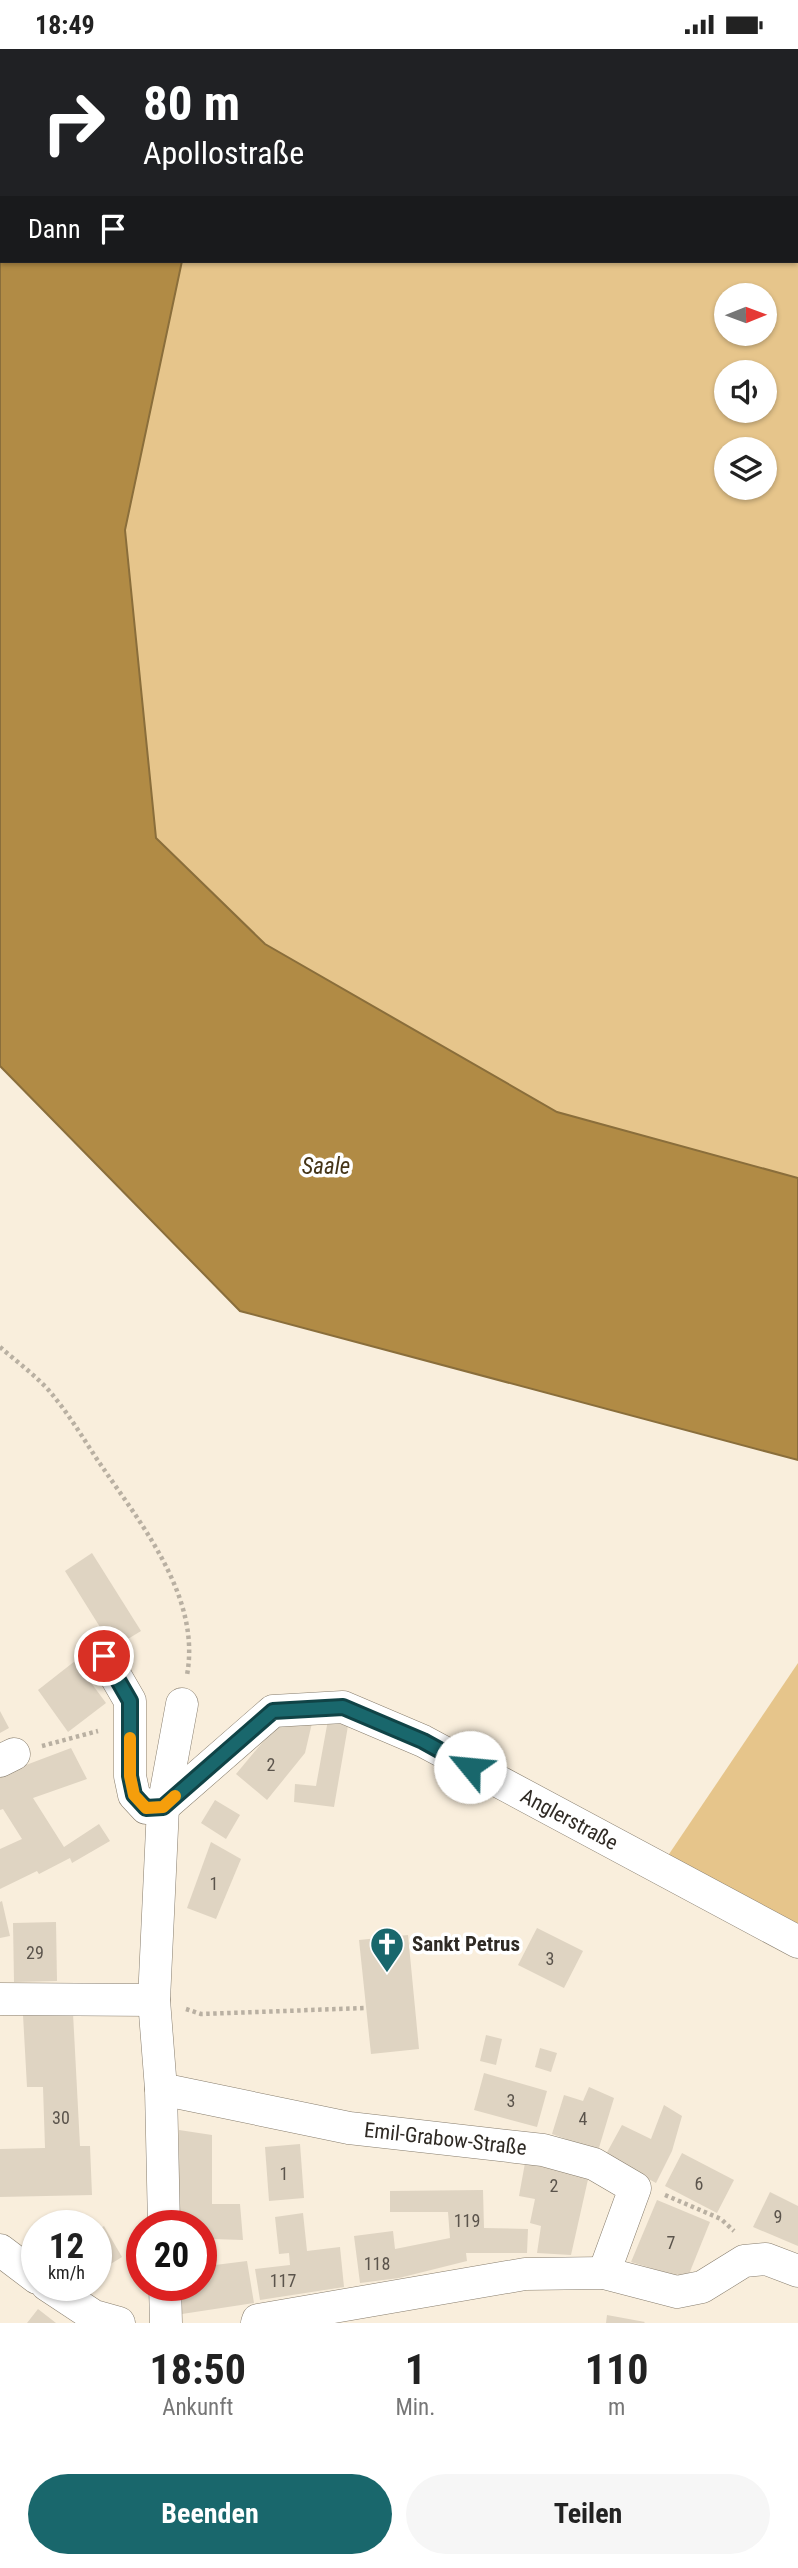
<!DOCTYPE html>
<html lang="de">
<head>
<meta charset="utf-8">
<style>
	body { margin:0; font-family:"Roboto Condensed",sans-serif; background:#f6f6f6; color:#222; height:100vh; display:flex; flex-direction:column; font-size:26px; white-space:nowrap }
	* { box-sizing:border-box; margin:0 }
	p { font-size:23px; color:#767676 }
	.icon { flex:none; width:38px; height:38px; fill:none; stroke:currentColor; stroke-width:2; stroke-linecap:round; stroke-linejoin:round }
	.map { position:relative; height:2274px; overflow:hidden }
	.drawer { display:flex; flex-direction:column; background:#fff; flex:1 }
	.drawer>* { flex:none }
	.banner { position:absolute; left:0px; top:0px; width:798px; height:214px; box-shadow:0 2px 5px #0004; background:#202124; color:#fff; overflow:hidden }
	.needle { width:46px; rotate:89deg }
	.fabs { position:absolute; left:714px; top:234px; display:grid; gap:14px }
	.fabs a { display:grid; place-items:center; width:63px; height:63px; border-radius:50%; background:#fff; box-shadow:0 2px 5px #0004; font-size:35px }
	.speed { position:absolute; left:21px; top:2161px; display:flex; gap:14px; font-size:35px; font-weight:700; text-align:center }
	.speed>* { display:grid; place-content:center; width:91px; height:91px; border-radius:50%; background:#fff; box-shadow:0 2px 5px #0004; line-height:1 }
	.speed small { font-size:18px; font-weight:400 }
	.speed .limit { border:10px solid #d22; background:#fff; color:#111 }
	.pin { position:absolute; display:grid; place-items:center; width:60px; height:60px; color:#fff; margin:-30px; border:4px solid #fff; border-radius:50%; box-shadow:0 2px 7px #0007 }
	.me { position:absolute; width:77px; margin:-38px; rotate:298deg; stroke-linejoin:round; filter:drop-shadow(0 0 5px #0008) }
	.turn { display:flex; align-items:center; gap:24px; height:147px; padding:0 28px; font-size:32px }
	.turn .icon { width:91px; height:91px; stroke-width:2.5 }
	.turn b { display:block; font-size:49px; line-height:60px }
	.then { display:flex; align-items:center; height:66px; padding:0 28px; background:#0003; gap:14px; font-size:26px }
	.eta { display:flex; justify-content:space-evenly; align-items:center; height:119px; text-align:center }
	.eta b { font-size:42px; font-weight:700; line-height:49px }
	.primary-button { display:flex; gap:14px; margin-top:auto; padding:14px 28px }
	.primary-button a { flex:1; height:80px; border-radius:42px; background:#19676c; color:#fff; font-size:28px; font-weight:700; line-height:80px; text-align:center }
	.primary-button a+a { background:#f6f6f6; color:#222 }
	.status { display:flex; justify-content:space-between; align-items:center; height:49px; padding:0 35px; background:#fff; direction:ltr }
	.status svg { height:19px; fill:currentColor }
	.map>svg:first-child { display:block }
	.green { fill:#e6c58b; fill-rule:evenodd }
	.water { fill:#b18b45; stroke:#8a6e3b; stroke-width:2 }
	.building { fill:#dfd4c2 }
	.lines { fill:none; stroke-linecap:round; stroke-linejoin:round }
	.minor-casing { stroke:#877d6d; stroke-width:33 }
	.path { stroke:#b9b0a2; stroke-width:4.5; stroke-dasharray:3.5 3.5; stroke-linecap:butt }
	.minor { stroke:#fff; stroke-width:32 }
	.route-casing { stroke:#104346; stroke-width:18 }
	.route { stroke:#19676c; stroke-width:12 }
	.slow { stroke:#f59e0b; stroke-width:12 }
	.labels { text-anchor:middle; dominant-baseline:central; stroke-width:7; stroke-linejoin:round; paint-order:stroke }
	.number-label { font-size:18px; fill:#5b544c }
	.street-label { font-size:21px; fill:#2f2a24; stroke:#fff }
	.poi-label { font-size:21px; font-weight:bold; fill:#2f2a24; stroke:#fff; text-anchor:start }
	.water-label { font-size:23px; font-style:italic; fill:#453416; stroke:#fff }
</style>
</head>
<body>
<div class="status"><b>18:49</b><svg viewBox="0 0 49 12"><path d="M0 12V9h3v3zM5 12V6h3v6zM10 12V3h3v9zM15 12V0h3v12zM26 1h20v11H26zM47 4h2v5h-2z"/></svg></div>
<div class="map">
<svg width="798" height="2274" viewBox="0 0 798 2274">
	<rect width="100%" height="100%" fill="#f9eedc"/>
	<g class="green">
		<path d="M226 0H798V1129L557 1063 265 895 156 789 125 481 182 212H796V2ZM726 247H765V285H726ZM726 324H765V362H726ZM726 401H765V439H726Z"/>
		<polygon points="798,1614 798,1882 663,1814"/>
	</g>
	<polygon class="water" points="0,0 226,0 2,2 2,212 182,212 125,481 156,789 265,895 557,1063 798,1129 798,1411 240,1262 0,1017"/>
	<g class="building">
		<polygon points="92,1504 141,1582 113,1599 65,1522"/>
		<polygon points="75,1612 106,1654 68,1683 38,1641"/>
		<polygon points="0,1662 9,1679 0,1684"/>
		<polygon points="328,1671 349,1671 334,1758 294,1753 295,1735 316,1737"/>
		<polygon points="312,1674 305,1704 267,1751 236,1725 277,1676"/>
		<polygon points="71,1699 87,1730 33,1749 64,1798 99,1775 110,1792 72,1814 70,1809 39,1825 37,1822 0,1840 0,1800 22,1790 3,1760 0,1761 0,1722 18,1719"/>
		<polygon points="215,1751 240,1766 226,1790 201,1774"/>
		<polygon points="211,1793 241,1810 216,1870 187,1859"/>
		<polygon points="2,1852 10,1887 0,1889 0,1853"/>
		<polygon points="56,1873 57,1932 14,1933 13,1874"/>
		<polygon points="537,1879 583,1902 564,1939 518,1916"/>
		<polygon points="408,1886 419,2000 371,2005 359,1891"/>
		<polygon points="73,1964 80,2097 90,2097 92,2146 0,2148 0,2100 45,2099 43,2038 27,2038 23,1966"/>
		<polygon points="486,1986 502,1990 496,2016 480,2012"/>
		<polygon points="540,1999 557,2004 551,2023 535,2018"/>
		<polygon points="484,2024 547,2042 537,2078 474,2061"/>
		<polygon points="589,2038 614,2049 598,2102 552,2085 564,2046 583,2052"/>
		<polygon points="664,2056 682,2067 672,2102 656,2134 605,2107 622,2076 651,2090"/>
		<polygon points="179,2081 212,2086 212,2155 240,2155 243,2191 213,2190 215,2216 247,2212 254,2254 182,2265 181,2236 201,2236 201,2177 179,2177"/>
		<polygon points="300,2095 304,2149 269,2152 265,2098"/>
		<polygon points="682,2104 734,2131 717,2164 665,2137"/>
		<polygon points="525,2114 589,2126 571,2206 537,2204 541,2177 530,2174 535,2150 519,2147"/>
		<polygon points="483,2141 484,2179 528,2180 527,2204 466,2204 467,2212 399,2229 360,2234 354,2187 393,2182 395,2200 450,2189 448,2163 390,2163 390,2142"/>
		<polygon points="770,2143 798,2157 798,2197 753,2178"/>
		<polygon points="657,2151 710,2173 687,2230 631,2213"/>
		<polygon points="303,2164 307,2202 340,2198 344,2238 260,2251 255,2220 290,2216 289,2204 279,2205 275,2168"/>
		<polygon points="104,2177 122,2208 96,2224 96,2182"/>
		<polygon points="38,2260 56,2274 27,2274"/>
		<polygon points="607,2266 645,2273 644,2274 606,2274"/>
	</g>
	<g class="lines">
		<g class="minor-casing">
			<g id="minor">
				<polyline points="104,1607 130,1652 130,1727 134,1746 146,1759 163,1758"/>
				<polyline points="0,1712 14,1705"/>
				<path id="s1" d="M163 1758 273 1662 343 1658 423 1692 798 1893"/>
				<polyline points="0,1950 154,1951"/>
				<path id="s2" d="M161 2040 349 2079 543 2101 594 2115 635 2139 604 2224"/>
				<polyline points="164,2177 161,2040 154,1951 163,1758 182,1655"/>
				<polyline points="0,2201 37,2229"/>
				<polyline points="47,2236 94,2267 119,2274"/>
				<polyline points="165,2236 166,2274"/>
				<polyline points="257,2274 258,2271 525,2225 604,2224 677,2243 702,2238 744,2212 766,2210 798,2222"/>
			</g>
		</g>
		<g class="path">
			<path d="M0 1298C18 1314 41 1330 55 1349 73 1371 87 1396 103 1419 144 1479 201 1550 187 1626"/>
			<polyline points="42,1697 98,1682"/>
			<polyline points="186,1960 201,1965 366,1959"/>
			<polyline points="665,2146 721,2170 734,2182"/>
		</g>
		<use href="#minor" class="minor"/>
	</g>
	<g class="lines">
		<g class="route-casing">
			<polyline id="route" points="104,1607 130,1652 130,1727 134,1746 146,1759 163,1758 273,1662 343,1658 423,1692 470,1718"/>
		</g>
		<use href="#route" class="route"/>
		<polyline class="slow" points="130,1689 130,1727 134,1746 146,1759 163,1758 175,1747"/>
	</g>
	<defs>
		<g id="church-pin" transform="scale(1.75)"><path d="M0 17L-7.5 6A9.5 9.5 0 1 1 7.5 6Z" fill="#19676c" stroke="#fff"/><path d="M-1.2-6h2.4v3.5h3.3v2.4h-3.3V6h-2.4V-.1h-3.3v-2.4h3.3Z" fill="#fff"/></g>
	</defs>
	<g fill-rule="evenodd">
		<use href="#church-pin" x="387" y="1895"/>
	</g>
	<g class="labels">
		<g class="number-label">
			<text x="271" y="1715">2</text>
			<text x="214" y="1834">1</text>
			<text x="35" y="1903">29</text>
			<text x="550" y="1909">3</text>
			<text x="511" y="2051">3</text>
			<text x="61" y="2068">30</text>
			<text x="583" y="2069">4</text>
			<text x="284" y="2124">1</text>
			<text x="699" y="2134">6</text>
			<text x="554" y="2136">2</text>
			<text x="778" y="2167">9</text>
			<text x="467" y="2171">119</text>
			<text x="671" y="2193">7</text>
			<text x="377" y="2214">118</text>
			<text x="283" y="2231">117</text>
		</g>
		<g class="street-label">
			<text stroke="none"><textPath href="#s1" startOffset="469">Anglerstraße</textPath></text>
			<text stroke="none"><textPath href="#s2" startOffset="289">Emil-Grabow-Straße</textPath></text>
		</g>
		<g class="poi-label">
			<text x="412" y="1895">Sankt Petrus</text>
		</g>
		<g class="water-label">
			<text x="326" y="1117">Saale</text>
		</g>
	</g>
</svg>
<div class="fabs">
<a><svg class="needle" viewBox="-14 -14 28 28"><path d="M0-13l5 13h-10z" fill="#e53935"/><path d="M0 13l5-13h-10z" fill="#767676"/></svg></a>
<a><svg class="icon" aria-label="sound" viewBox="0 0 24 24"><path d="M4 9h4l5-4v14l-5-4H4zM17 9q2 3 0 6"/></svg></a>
<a><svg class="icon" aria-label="layers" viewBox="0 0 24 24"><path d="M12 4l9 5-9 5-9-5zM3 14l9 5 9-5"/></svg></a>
</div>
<div class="speed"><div>12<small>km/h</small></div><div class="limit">20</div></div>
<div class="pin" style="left:104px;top:1607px;background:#d93025"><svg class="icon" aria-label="arrive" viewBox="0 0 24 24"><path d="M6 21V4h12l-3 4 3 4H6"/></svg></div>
<svg class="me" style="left:470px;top:1718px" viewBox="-20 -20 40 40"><circle r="19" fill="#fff"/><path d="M0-13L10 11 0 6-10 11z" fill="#19676c"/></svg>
<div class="banner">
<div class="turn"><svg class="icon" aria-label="right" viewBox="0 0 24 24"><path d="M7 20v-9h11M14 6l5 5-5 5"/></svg><div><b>80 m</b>Apollostraße</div></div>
<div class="then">Dann<svg class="icon" aria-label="arrive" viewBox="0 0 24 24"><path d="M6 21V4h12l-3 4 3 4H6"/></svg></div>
</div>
</div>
<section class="drawer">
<div class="eta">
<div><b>18:50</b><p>Ankunft</p></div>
<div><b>1</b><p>Min.</p></div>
<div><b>110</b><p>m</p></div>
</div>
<div class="primary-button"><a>Beenden</a><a>Teilen</a></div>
</section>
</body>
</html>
